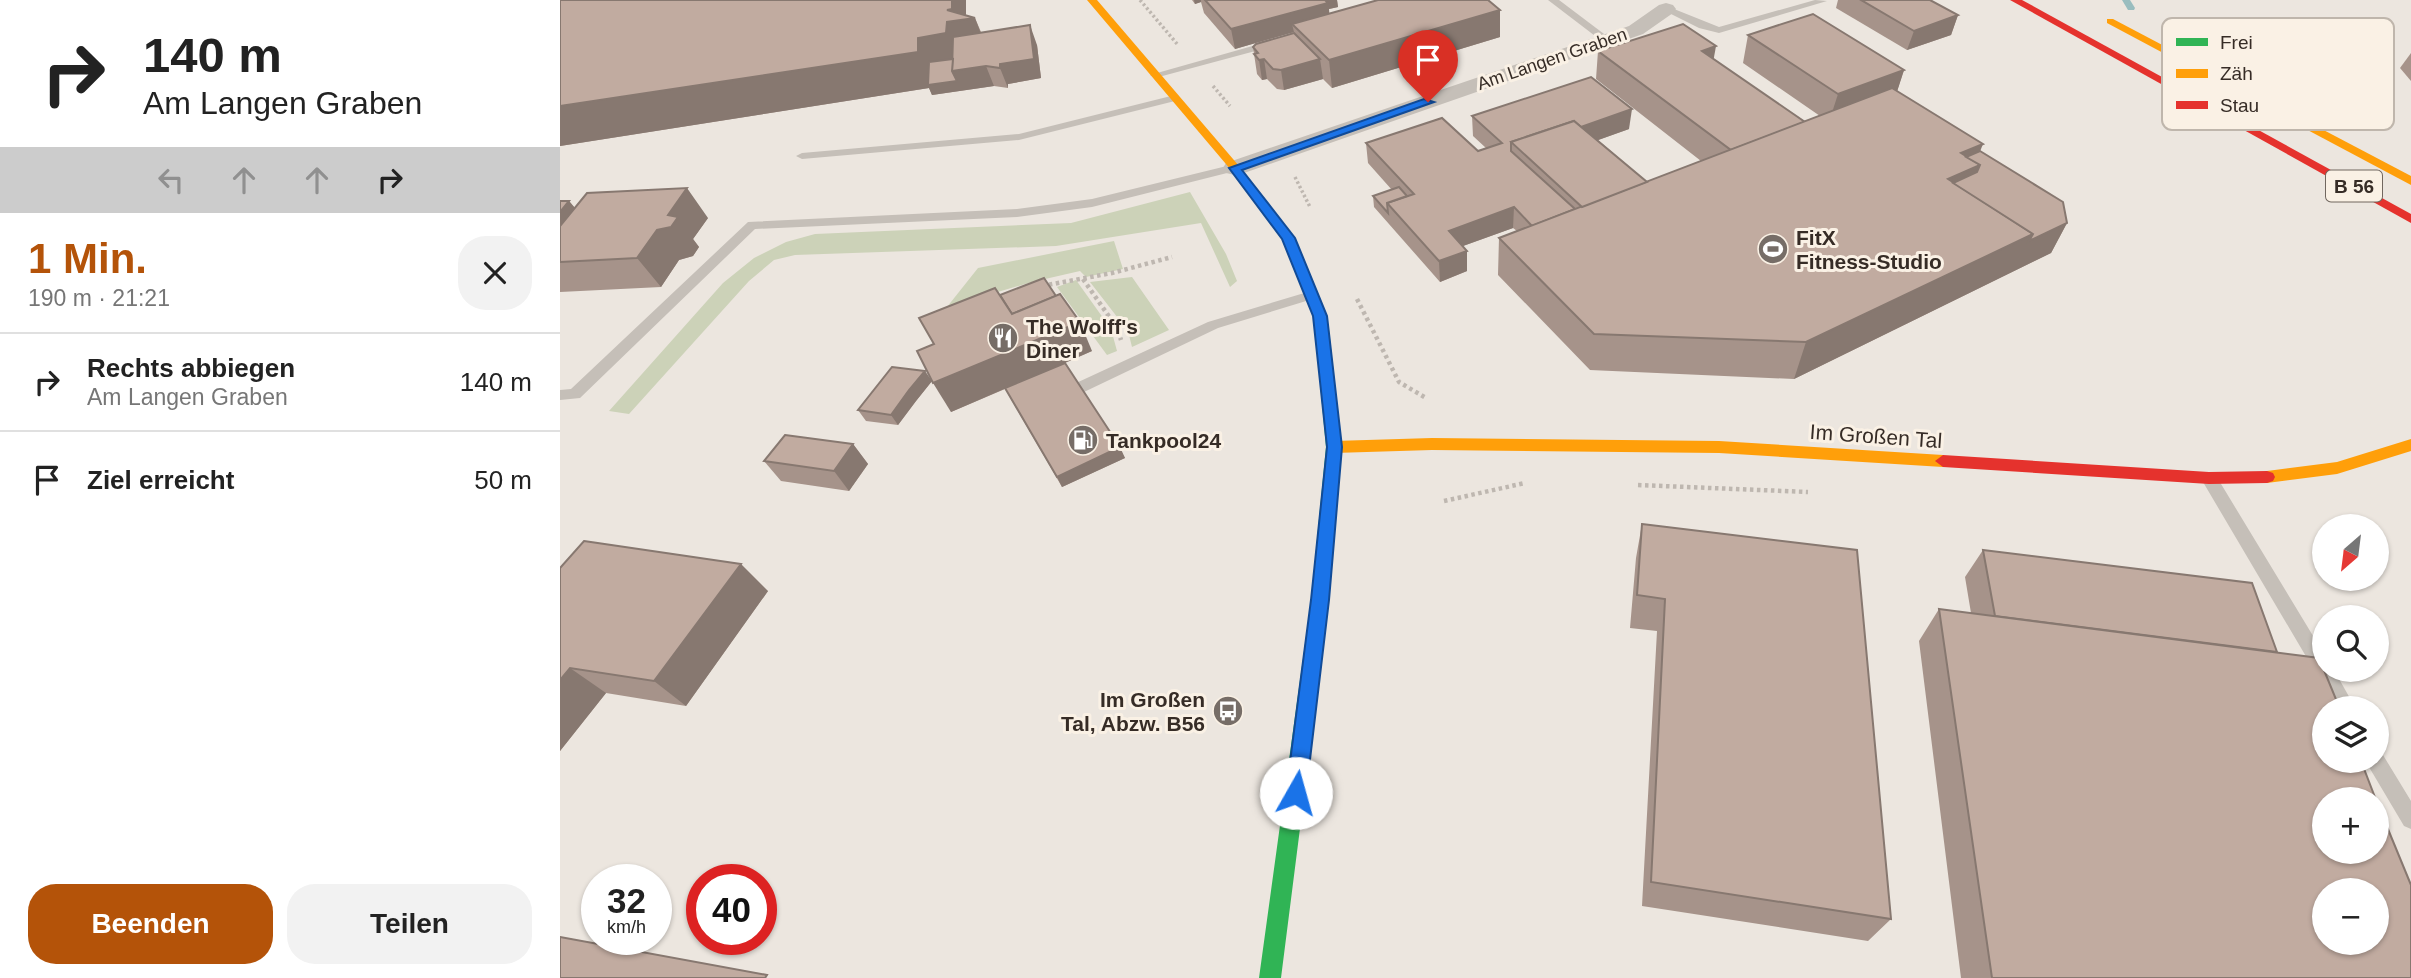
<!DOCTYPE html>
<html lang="de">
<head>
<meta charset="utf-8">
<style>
	body { margin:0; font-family:Helvetica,sans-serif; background:#f2f2f2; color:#222; height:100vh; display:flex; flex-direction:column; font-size:26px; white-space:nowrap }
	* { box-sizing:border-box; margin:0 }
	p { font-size:23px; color:#767676 }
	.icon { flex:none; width:38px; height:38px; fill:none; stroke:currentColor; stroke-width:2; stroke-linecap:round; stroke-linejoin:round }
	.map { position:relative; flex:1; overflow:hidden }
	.details { display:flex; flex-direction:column; background:#fff; width:560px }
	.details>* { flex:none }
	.top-card { background:#fff; color:#222; overflow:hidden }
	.needle { width:46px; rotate:208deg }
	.tools { position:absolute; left:1752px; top:514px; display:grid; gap:14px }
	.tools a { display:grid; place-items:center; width:77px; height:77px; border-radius:50%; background:#fff; box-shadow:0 2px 5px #0004; font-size:35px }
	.speed { position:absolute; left:21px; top:864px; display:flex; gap:14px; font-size:35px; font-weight:700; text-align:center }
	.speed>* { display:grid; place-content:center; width:91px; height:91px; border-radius:50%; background:#fff; box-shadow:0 2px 5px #0004; line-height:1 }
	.speed small { font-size:18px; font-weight:400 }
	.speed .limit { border:10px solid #d22; background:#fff; color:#111 }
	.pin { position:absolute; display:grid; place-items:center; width:60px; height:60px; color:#fff; margin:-72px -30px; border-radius:50% 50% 50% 0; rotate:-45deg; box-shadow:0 0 7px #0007 }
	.pin .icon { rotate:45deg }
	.me { position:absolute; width:77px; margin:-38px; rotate:7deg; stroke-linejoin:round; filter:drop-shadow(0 0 5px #0008) }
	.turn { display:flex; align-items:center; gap:24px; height:147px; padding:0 28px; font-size:32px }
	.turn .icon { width:91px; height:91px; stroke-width:2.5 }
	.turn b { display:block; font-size:49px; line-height:60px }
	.lanes { display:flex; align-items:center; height:66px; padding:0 28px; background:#0003; justify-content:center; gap:35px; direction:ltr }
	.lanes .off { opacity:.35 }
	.round { display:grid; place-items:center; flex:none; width:74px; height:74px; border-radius:28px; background:#f2f2f2 }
	.summary { display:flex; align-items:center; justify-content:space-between; height:119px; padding:0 28px }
	h1 { font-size:42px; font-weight:600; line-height:52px; color:#b45309 }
	.button { display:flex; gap:14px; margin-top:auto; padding:14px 28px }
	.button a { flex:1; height:80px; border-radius:28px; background:#b45309; color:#fff; font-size:28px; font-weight:600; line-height:80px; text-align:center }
	.button a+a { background:#f2f2f2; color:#222 }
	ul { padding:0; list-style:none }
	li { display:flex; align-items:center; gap:21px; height:98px; padding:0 28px; border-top:2px solid #e0e0e0 }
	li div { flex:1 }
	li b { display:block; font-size:26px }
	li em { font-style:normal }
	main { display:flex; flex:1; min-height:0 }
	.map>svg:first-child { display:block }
	.green { fill:#ccd2b8 }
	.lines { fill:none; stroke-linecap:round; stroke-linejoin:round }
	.stream { fill:#99bdbf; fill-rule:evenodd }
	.path-far1 { stroke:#beb7b0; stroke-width:3.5; stroke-dasharray:2.5 2.5; stroke-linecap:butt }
	.path { stroke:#beb7b0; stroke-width:4.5; stroke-dasharray:3.5 3.5; stroke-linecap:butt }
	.lane { fill:#c5bfb8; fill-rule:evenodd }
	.street { fill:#c5bfb8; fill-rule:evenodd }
	.fast { fill:#30b455; fill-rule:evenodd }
	.slow { fill:#ff9f0a; fill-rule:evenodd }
	.jam { fill:#e5322d; fill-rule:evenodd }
	.wall { fill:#a6938a }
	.shaded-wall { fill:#877870 }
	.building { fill:#c1aba0; stroke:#877870; stroke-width:2; fill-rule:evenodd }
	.route { fill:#1a73e8; stroke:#114b97; stroke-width:2 }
	.labels { text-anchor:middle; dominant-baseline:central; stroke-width:6; stroke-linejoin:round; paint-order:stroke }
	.far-street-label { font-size:18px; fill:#362c26; stroke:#faf1e5 }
	.shield { fill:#faf1e5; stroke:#71675f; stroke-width:2 }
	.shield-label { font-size:19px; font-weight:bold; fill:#362c26 }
	.poi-label { font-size:21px; font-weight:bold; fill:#362c26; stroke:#faf1e5; text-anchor:start }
	.street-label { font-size:21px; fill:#362c26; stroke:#faf1e5 }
	.key { fill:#faf1e5; stroke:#bfb6ac; stroke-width:2 }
	.key-label { font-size:19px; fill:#362c26 }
</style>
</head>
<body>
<main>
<section class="details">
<div class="top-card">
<div class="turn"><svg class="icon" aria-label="right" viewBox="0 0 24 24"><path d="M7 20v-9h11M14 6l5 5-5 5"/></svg><div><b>140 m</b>Am Langen Graben</div></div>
<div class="lanes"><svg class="icon off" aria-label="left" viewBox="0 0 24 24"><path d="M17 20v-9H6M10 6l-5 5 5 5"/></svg><svg class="icon off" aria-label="ahead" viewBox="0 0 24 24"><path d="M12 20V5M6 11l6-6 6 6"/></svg><svg class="icon off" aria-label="ahead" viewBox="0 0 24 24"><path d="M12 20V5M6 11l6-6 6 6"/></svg><svg class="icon" aria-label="right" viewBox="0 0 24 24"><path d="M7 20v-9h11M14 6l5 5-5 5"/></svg></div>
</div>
<div class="summary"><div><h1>1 Min.</h1><p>190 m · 21:21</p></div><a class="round"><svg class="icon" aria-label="close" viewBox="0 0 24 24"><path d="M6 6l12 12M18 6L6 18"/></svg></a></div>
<ul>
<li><svg class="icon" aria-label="right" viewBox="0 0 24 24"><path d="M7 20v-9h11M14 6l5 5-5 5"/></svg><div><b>Rechts abbiegen</b><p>Am Langen Graben</p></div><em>140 m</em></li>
<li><svg class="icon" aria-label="arrive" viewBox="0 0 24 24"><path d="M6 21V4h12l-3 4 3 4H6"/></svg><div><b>Ziel erreicht</b></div><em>50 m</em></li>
</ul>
<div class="button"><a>Beenden</a><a>Teilen</a></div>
</section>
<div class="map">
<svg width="1851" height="978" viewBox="0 0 1851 978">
	<rect width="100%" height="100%" fill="#ece6df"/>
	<g class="green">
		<polygon points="630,192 666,254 677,281 670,287 641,223 496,246 235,255 214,260 189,281 69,414 49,411 163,283 194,258 226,242 255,234 511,223"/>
		<polygon points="554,241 563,269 526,277 520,271 472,282 387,307 418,268"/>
		<polygon points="572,277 609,330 572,347 568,331 530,282"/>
		<polygon points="516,280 551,329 557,351 547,355 497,287"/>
	</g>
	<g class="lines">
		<polygon class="stream" points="1562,0 1570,0 1575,8 1574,10 1568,10"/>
		<g class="path-far1">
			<polyline points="580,0 618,45"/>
			<polyline points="653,86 670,106"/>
			<polyline points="735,177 750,207"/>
		</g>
		<g class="path">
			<polyline points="523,279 557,328 561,340"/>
			<polyline points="482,286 552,273 612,257"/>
			<polyline points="797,299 839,382 866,398"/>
			<polyline points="1078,485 1248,492"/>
			<polyline points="884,501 965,483"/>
		</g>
		<g class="lane">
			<polygon points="988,0 999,0 1052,40 1043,42"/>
			<polygon points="1255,0 1267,1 1159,33 1139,28 1101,9 1109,7 1159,27"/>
			<polygon points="714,40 718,41 718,45 595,78 590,75"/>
			<polygon points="615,95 619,96 619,100 459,140 242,159 236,156 242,153 459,134"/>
			<polygon points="675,164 679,166 679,170 532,207 457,217 195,229 20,398 0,400 0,390 11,389 188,222 457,209 532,199"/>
			<polygon points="751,291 756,292 756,298 658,328 524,392 514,392 512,388 514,384 648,322"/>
			<polygon points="1649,472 1655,474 1764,654 1764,670 1774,670 1796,709 1777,709 1643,482 1641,478 1643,474"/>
			<polygon points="1816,752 1823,755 1851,801 1851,829 1844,826 1809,767 1807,761 1816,761"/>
		</g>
		<polygon class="street" points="1106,3 1113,5 1116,9 1113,13 1083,34 684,173 675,175 666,173 663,168 666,163 1069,26 1099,5"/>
		<polygon class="fast" points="762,325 769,330 782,447 769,600 721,978 699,978 751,600 766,447 755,330"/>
		<g class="slow">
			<polygon points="527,0 537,0 679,166 732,235 767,316 769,330 767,333 757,333 753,316 722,239 671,170"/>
			<polygon points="1547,19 1553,19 1851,176 1851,185 1547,23"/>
			<polygon points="872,438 1159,441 1383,455 1391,461 1383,467 1159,453 872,450 774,453 766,447 774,441"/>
			<polygon points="1851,439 1851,451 1777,474 1707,483 1701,481 1699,477 1701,473 1707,471 1777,462"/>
		</g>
		<g class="jam">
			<polygon points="1450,0 1462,0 1851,214 1851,223"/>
			<polygon points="1383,455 1649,472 1707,471 1713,473 1715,477 1713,481 1707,483 1649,484 1383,467 1375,461"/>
		</g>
	</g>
	<g class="wall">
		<polygon points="0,0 406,0 406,15 415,18 421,32 477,45 481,78 448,84 448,88 434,86 372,95 369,88 0,146"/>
		<polygon points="632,0 777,0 778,7 769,9 769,13 940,37 772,88 763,79 724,90 717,89 707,79 702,80 697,74 693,47 734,32 675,49 644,13 641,2 635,4"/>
		<polygon points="1278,0 1370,0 1398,15 1391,35 1347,50 1276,8"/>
		<polygon points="1188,35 1344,70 1337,91 1420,151 1507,223 1491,253 1234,379 1030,370 938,275 939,238 957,231 953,228 903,246 907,271 880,282 814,207 813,196 832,190 808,163 806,143 918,151 926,148 913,136 912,116 1069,129 1038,140 1087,182 1141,161 1036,79 1038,51 1154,59 1245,122 1260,116 1183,63"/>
		<polygon points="1851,53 1851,81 1840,68"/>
		<polygon points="0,201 9,201 15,208 148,218 133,239 139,247 133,256 119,260 101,287 0,292"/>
		<polygon points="440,295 532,351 505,363 565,458 502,487 445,389 391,412 374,344"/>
		<polygon points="372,381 356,401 338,425 306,421 298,410"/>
		<polygon points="293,444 308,464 289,491 221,481 204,461"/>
		<polygon points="1082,524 1331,919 1308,941 1082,906 1097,631 1070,628 1076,558"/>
		<polygon points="1423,550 1717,652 1851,978 1401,978 1359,641 1379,609 1411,613 1405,577"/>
		<polygon points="0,568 208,591 126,706 46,693 0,751"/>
	</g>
	<g class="shaded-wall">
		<polygon points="392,0 406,0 406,19 415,18 428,52 426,66 434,86 372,95 369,88 0,146 0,106 358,38 387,10"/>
		<polygon points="634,0 641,0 641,2 635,4"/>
		<polygon points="758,0 777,0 778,7 769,9 770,22 732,24 734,32 675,49 671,29"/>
		<polygon points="940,10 940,37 772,88 769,60"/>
		<polygon points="1398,15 1391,35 1347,50 1354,31"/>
		<polygon points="470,25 477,45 481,78 448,84 448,88 440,68 440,64"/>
		<polygon points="1156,46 1151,74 1142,51"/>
		<polygon points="704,59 707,79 702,80 699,60"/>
		<polygon points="760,59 763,79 724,90 721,70"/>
		<polygon points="1344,70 1335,98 1269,122 1278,94"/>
		<polygon points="1072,109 1069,129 974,163 958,148"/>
		<polygon points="1423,144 1413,169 1420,165 1405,199 1385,186 1401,153"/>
		<polygon points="127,188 148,218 133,239 139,247 133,256 119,260 101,287 77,258"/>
		<polygon points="9,201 39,237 0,262 0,212"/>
		<polygon points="954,207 953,228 889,251 889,231"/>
		<polygon points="1507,223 1491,253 1234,379 1246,342 1473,234"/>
		<polygon points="907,251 907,271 880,282 879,261"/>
		<polygon points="520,322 532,351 391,412 373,383"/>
		<polygon points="365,371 372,381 356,401 338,425 331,415 349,390"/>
		<polygon points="293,444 308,464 289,491 274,471"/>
		<polygon points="560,447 565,458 502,487 497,477"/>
		<polygon points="181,564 208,591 126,706 94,681"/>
		<polygon points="10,668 46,693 0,751 0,680"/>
	</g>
	<g class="building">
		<polygon points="0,0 392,0 392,9 387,10 415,18 387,22 386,33 358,38 358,52 0,106"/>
		<polygon points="645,0 765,0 768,3 671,29"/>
		<polygon points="818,0 928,0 940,10 769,60 732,24"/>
		<polygon points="1301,0 1370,0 1398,15 1354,31"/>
		<polygon points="1253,14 1344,70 1278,94 1188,35"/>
		<polygon points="1123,24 1156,46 1142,51 1245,122 1171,150 1038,51"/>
		<polygon points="470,25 474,59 440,64 440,68 426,66 392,71 393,37"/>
		<polygon points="734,33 760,59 721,70 713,69 704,59 699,60 694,54 698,53 693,47 696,44"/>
		<polygon points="393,59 392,71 397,81 368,85 369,62"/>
		<polygon points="1031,77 1072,109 1021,127 1014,121 951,142 951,151 1015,209 972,226 954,207 889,231 907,251 879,261 827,203 854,194 806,143 882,118 918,151 942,143 912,116"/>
		<polygon points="1332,88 1423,144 1401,153 1420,165 1388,179 1473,234 1246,342 1034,334 939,238"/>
		<polygon points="1014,121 1087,182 1022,207 951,142"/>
		<polygon points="1420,151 1503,202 1507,223 1469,241 1473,234 1393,183 1417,172 1420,165 1406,157"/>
		<polygon points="839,187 847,196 827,203 828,213 813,196"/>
		<polygon points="127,188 108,215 118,217 111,227 97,230 77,258 0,262 0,226 27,193"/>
		<polygon points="0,201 9,201 0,212"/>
		<polygon points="484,278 496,296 452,314 440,295"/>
		<polygon points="435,288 452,314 500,294 520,322 373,383 357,351 374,344 359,318"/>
		<polygon points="505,363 560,447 497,477 445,388"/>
		<polygon points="332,367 365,371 349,390 331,415 298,410"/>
		<polygon points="225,435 293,444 274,471 204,461"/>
		<polygon points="1082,524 1297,550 1331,919 1091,882 1105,599 1077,595"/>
		<polygon points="24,541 181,564 94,681 10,668 0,680 0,568"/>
		<polygon points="1423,550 1692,583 1717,652 1435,616"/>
		<path d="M1379 609 1759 658 1780 709H1764V761H1801L1816 800H1764V852H1816V800L1851 885V978H1432ZM1764 891H1816V943H1764Z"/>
		<polygon points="0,937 207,975 205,978 0,978"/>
	</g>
	<polygon class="route" points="864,99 874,102 682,170 735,238 767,316 782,447 769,600 746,793 743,799 736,802 729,799 726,793 751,600 767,447 753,316 722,239 669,168"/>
	<defs>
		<g id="stadium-disc" transform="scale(1.575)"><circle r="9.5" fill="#766d67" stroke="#faf1e5"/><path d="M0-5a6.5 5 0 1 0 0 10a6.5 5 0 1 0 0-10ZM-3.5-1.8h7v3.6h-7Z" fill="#fff"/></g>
		<g id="restaurant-disc" transform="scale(1.575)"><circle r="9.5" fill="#766d67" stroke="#faf1e5"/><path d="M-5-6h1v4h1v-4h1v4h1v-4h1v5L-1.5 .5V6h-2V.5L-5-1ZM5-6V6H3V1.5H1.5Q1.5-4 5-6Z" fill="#fff"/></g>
		<g id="fuel-disc" transform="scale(1.575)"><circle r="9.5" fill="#766d67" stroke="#faf1e5"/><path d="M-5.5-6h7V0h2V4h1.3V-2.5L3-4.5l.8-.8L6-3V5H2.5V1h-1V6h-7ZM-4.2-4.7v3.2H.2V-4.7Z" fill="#fff"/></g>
		<g id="bus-disc" transform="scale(1.575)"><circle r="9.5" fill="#766d67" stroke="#faf1e5"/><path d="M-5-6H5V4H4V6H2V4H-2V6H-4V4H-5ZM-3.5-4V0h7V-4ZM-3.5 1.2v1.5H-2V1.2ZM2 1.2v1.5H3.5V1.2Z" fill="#fff"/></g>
	</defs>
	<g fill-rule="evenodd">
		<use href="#stadium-disc" x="1213" y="249"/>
		<use href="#restaurant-disc" x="443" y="338"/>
		<use href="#fuel-disc" x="523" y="440"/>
		<use href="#bus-disc" x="668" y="711"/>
	</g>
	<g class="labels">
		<g class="far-street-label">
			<text transform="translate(992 59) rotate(-19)">Am Langen Graben</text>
		</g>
		<rect class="shield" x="1766" y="170.5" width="56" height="31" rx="5"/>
		<g class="shield-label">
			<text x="1794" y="186">B 56</text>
		</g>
		<g class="poi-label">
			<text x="1236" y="237">FitX<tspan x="1236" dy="24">Fitness-Studio</tspan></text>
			<text x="466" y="326">The Wolff's<tspan x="466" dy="24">Diner</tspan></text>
			<text x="546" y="440">Tankpool24</text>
			<text x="645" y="699" text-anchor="end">Im Großen<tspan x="645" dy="24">Tal, Abzw. B56</tspan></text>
		</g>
		<g class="street-label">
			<text transform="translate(1316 436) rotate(4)">Im Großen Tal</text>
		</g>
	</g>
	<rect x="1602" y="18" width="232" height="112" rx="10" class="key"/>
	<rect x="1616" y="38" width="32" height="8" fill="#30b455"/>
	<rect x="1616" y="69" width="32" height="9" fill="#ff9f0a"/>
	<rect x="1616" y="101" width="32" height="8" fill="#e5322d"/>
	<g class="key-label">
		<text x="1660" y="49">Frei</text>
		<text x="1660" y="80">Zäh</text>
		<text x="1660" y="112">Stau</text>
	</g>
</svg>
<div class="tools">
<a><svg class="needle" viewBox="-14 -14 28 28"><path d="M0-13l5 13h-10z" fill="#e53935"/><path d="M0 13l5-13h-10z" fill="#767676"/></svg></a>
<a><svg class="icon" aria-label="search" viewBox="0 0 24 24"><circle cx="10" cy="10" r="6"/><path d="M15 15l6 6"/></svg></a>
<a><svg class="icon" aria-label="layers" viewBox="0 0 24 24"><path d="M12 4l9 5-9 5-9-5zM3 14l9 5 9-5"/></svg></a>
<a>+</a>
<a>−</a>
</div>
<div class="speed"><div>32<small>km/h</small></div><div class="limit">40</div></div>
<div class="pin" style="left:868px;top:102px;background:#d93025"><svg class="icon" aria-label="arrive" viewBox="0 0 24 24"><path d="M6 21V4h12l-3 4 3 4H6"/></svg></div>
<svg class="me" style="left:736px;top:793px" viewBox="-20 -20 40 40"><circle r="19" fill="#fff"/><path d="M0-13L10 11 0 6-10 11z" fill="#1a73e8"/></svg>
</div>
</main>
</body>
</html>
